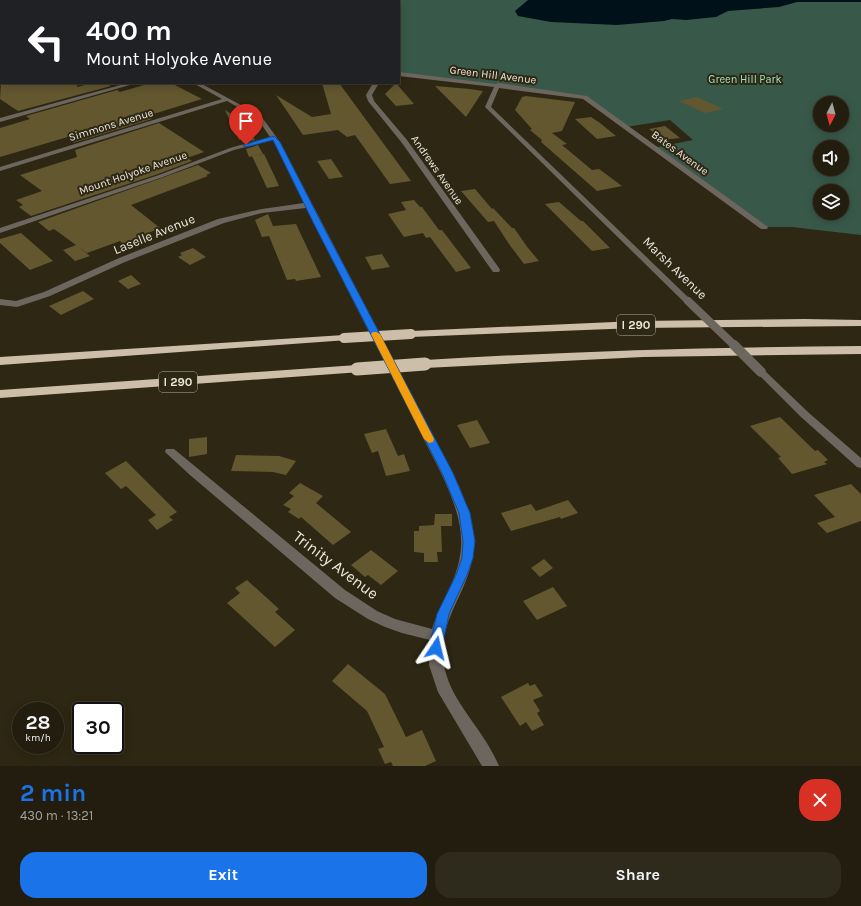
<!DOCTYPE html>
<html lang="en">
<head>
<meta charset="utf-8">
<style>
	body { margin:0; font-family:Karla,sans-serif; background:#2e2a1c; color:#f1f3f6; height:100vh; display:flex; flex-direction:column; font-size:15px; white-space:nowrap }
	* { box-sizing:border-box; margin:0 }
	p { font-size:13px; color:#a2a29e }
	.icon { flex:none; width:22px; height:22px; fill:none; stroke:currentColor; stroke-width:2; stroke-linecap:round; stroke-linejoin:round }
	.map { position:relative; height:766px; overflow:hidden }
	.details { display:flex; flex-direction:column; background:#221d0e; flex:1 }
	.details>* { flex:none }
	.hud { position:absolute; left:0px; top:0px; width:400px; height:84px; box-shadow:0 2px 10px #0003,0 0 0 1px #3f3b2e; background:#202124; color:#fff; overflow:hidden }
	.needle { width:26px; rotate:186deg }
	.fabs { position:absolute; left:813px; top:96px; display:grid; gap:8px }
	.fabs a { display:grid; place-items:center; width:36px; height:36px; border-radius:50%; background:#221d0e; box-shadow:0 2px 10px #0003,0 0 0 1px #3f3b2e; font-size:20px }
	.speed { position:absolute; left:12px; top:702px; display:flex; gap:8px; font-size:20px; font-weight:700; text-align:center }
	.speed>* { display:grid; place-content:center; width:52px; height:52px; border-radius:50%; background:#221d0e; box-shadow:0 2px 10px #0003,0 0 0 1px #3f3b2e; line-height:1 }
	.speed small { font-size:10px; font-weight:400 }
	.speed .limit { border:2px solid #111; border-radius:6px; background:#fff; color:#111 }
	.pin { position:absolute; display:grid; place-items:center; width:34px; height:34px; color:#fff; margin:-41px -17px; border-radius:50% 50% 50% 0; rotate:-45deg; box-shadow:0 0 4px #0007 }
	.pin .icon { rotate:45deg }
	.me { position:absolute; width:44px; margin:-22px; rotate:10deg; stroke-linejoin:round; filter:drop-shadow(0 0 3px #0008) }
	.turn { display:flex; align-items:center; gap:14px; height:84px; padding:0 20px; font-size:18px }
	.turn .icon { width:52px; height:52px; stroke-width:2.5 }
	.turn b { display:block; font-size:28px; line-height:34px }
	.round { display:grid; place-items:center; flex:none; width:42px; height:42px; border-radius:16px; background:#2e2a1c }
	.summary { display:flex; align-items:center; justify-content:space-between; height:68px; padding:0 20px }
	h1 { font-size:24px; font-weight:700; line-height:30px; color:#1a73e8 }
	.cta { display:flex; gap:8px; margin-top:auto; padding:8px 20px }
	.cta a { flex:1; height:46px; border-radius:16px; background:#1a73e8; color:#fff; font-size:16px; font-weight:700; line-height:46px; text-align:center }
	.cta a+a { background:#2e2a1c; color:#f1f3f6 }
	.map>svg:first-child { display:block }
	.green { fill:#385949; fill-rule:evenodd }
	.water { fill:#001119 }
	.building { fill:#635730 }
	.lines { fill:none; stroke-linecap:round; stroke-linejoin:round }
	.minor { fill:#6c665e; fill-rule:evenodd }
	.motorway { fill:#ccbea8; fill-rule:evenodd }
	.minor-bridge-far1 { stroke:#6c665e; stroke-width:8 }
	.minor-bridge { stroke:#6c665e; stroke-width:10 }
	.motorway-bridge-far1 { stroke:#ccbea8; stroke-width:10 }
	.motorway-bridge { stroke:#ccbea8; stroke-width:13 }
	.route { fill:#1a73e8; stroke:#114b97 }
	.slow { fill:#f59e0b }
	.labels { text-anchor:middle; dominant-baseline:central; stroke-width:4; stroke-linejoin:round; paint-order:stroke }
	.far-street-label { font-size:11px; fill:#ece8dc; stroke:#2e2713 }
	.far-park-label { font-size:11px; fill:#9ce5c3; stroke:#2e2713 }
	.shield { fill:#2e2713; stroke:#b3aea0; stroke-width:1 }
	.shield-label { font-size:12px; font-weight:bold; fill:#ece8dc }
	.street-label { font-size:13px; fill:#ece8dc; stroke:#2e2713 }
	.near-street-label { font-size:16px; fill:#ece8dc; stroke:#2e2713 }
</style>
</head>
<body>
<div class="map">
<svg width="861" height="766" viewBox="0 0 861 766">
	<rect width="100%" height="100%" fill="#2e2713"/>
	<path class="green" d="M0 0H861V235L792 227H764L653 148 693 140 670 120 626 127 585 97 399 74V1H1L0 43ZM820 103H842V125H820ZM820 147H842V169H820ZM820 191H842V213H820Z"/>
	<polygon class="water" points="528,0 861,0 861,2 797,2 779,7 728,11 716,17 686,20 672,19 664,21 617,25 551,22 518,16 515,11"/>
	<g class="building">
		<polygon points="1,83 77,83 77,87 93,83 106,83 111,86 18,111 0,99"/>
		<polygon points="151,83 171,83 202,99 147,116 152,119 73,143 71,136 0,157 0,128 30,119 26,116 117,90 120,92"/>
		<polygon points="322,83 339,83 411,181 390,184 355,135 347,137 338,130 303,135 276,95 312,117 331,114"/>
		<polygon points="396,83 414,104 396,106 385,94"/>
		<polygon points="435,86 470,89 483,91 466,117"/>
		<polygon points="526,96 575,102 562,131 552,133 567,144 562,145 592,170 599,169 622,186 597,191 541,142 542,140 530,130 532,129 515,110 522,97"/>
		<polygon points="697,97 723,109 705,113 679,101"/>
		<polygon points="225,110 247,124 255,140 243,143 241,139 239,140"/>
		<polygon points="591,117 600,123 616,136 597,139 575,119"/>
		<polygon points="159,123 204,152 187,158 192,161 158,174 31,216 19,207 23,205 16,200 42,191 20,175 77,157 75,150"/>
		<polygon points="665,126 680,138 663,140 649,129"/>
		<polygon points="258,145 263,154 249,157 246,149"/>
		<polygon points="264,154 274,175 279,186 267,188 252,156"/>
		<polygon points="331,159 343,177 329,179 317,161"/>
		<polygon points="198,165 211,173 206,175 208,176 131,205 160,228 123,244 120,241 87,253 80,248 90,256 75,261 63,250 76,245 54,229 49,231 38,222"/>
		<polygon points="475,189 492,209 493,208 512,228 514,228 528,248 539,261 524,264 509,244 494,221 488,222 461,191"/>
		<polygon points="414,200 420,207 422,207 439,230 442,230 471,268 456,272 430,237 426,238 423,233 404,237 388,214 406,210 401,202"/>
		<polygon points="559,202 581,221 583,221 610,248 592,251 545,204"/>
		<polygon points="268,214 273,226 296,224 321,277 296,281 295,279 287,280 269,236 262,237 255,220"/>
		<polygon points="21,233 53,261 30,270 0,243 0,239"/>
		<polygon points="193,248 206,257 190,265 178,257 182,255 180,253"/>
		<polygon points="382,254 390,267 372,270 365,257"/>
		<polygon points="131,275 141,284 128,289 118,281"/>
		<polygon points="83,291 94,299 61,315 49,306"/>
		<polygon points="780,417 815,451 818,450 828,460 824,462 827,464 792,474 778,458 781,457 750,426"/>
		<polygon points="477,420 490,443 470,448 457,425"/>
		<polygon points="386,429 398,456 404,454 410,471 386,476 378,451 372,453 364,434"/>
		<polygon points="207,437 207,454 189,457 189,439"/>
		<polygon points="236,455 279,456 296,461 286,475 273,472 231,471"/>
		<polygon points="126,461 177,512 169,517 173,520 157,530 148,520 156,515 126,486 121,489 105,473"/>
		<polygon points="300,483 323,496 316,503 351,532 333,545 301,517 299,519 288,512 291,509 283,505 294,496 289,493"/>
		<polygon points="851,484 861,494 861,521 827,533 817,523 835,517 814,495"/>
		<polygon points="568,500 578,513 561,519 560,517 511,531 501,513 531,504 536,511"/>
		<polygon points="435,514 452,514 452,526 441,526 442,552 437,552 438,562 424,562 424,553 414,552 414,531 419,531 419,526 434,525"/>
		<polygon points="371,550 398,571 381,585 368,575 365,577 351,565"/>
		<polygon points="544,559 553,568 540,577 531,568"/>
		<polygon points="247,580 279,609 275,612 295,630 275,647 227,603 240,593 235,588"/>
		<polygon points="553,587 567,606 537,620 523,601"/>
		<polygon points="348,664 385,694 406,737 422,730 436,761 425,766 393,766 391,762 385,764 378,749 384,747 367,711 332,681"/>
		<polygon points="528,683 530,686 535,684 543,696 533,700 540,711 537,713 544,725 532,731 526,722 520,726 501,697"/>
	</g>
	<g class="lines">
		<g class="minor">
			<rect x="0" y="44" width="1" height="4"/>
			<polygon points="399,72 496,84 498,83 587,96 768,227 767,229 761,229 583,99 499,88 491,107 692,301 691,303 685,303 486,108 485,107 494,87 399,76"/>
			<polygon points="1,77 1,81 0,82 0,78"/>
			<polygon points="128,83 137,83 0,122 0,118"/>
			<path d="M193 83H200L261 116 280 142 459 486C469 510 478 535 472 561 467 585 453 605 446 628 430 689 478 716 499 766H482L438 692 429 665 430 640 402 633 385 627 368 619 335 598 190 475 165 452 166 449H174L345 590 377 611 395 619 432 629C438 610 448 594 455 575 469 537 457 508 441 473L306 208 262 213 224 223 125 262 50 296 17 307 0 305V299L16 301 44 292 119 258 218 219 262 209 304 203 273 140 234 150 163 177 0 233V228L159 175 230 148 270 137 257 118 227 101 0 171V167L222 99Z"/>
			<polygon points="373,83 379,83 372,95 374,101 407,140 499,268 500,270 499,272 493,272 402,143 368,101 366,95"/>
			<polygon points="761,369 764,370 809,413 861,458 861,468 857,467 801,417 756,372 758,370"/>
		</g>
		<g class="motorway">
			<polygon points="805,319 861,320 861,326 636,328 411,337 405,334 411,331 636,321"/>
			<polygon points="344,335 350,338 348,340 0,365 0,357"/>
			<path d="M861 346V354L643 357 425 368 421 367 419 364 421 361 425 360C570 351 715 347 861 346Z"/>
			<polygon points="357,365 361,366 363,369 361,372 0,398 0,390"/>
		</g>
		<polyline class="minor-bridge-far1" points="688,301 735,346"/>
		<polyline class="minor-bridge" points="734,345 761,372"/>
		<polyline class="motorway-bridge-far1" points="344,338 411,334"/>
		<polyline class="motorway-bridge" points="357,369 425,364"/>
	</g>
	<polygon class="route" points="274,136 280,142 322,224 453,473 470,513 475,541 473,558 467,575 449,614 442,648 440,652 436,653 431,652 429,648 437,614 456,575 462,558 463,541 459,513 442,473 314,224 274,142 273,140 246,147 243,145"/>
	<polygon class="slow" points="373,332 376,332 380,334 434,439 433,442 429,443 424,439 371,334"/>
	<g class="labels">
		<g class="far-street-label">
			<text transform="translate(493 75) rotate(7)">Green Hill Avenue</text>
			<text transform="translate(111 125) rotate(-17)">Simmons Avenue</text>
			<text transform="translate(680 153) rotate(36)">Bates Avenue</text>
			<text transform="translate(437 170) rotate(55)">Andrews Avenue</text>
			<text transform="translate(133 173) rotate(-19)">Mount Holyoke Avenue</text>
		</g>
		<g class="far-park-label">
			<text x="745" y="79">Green Hill Park</text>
		</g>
		<g class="shield">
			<rect x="617" y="315" width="38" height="20" rx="3"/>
			<rect x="159" y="372" width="38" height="20" rx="3"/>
		</g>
		<g class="shield-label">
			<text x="636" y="325">I 290</text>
			<text x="178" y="382">I 290</text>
		</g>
		<g class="street-label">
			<text transform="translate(154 234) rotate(-22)">Laselle Avenue</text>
			<text transform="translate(675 268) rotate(44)">Marsh Avenue</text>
		</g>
		<g class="near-street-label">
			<text transform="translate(336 565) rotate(37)">Trinity Avenue</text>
		</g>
	</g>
</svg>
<div class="fabs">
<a><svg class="needle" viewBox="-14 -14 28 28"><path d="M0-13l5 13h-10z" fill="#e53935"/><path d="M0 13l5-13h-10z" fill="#a2a29e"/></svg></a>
<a><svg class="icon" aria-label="sound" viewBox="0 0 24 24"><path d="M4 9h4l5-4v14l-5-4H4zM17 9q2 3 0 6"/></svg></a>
<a><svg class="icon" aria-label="layers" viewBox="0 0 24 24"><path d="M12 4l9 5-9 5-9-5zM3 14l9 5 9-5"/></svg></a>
</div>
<div class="speed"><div>28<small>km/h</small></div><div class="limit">30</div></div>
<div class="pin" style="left:246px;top:145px;background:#d93025"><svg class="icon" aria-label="arrive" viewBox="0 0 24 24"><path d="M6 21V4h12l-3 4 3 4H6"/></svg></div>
<svg class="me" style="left:436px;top:648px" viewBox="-20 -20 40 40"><path d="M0-17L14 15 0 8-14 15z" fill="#1a73e8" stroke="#fff" stroke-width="4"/></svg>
<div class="hud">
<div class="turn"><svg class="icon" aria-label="left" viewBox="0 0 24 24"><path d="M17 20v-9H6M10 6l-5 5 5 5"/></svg><div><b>400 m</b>Mount Holyoke Avenue</div></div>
</div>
</div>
<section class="details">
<div class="summary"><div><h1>2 min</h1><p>430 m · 13:21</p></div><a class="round" style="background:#d93025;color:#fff"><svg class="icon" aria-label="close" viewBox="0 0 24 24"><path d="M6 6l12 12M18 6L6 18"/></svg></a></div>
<div class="cta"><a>Exit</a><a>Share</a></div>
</section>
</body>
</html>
